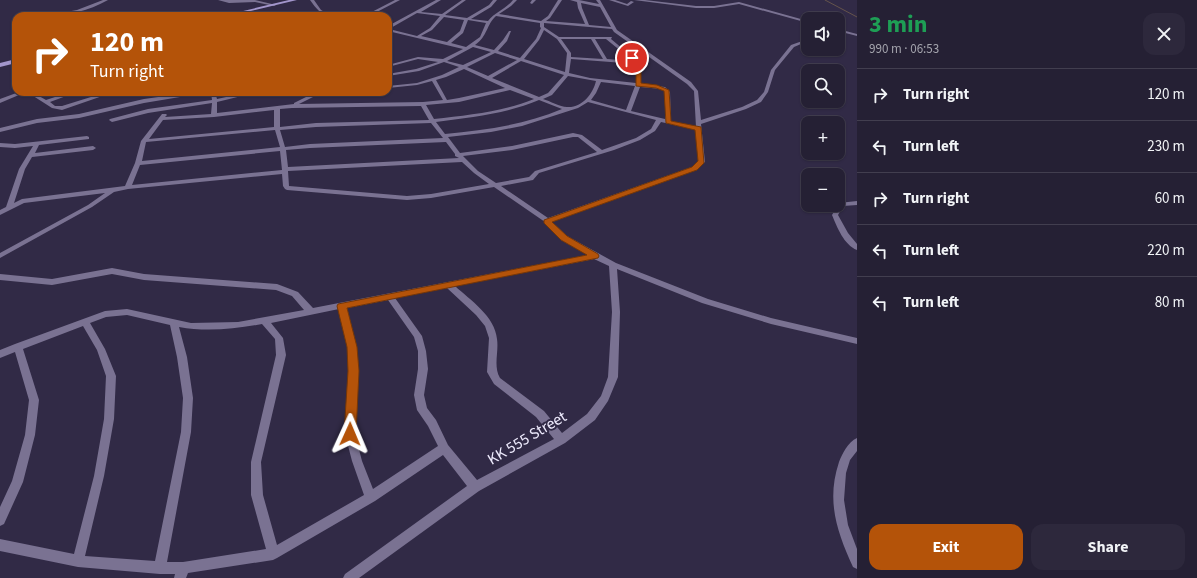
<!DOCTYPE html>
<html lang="en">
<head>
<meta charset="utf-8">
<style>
	body { margin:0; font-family:"Source Sans 3",sans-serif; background:#2d283c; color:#f1f3f6; height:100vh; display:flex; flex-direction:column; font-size:15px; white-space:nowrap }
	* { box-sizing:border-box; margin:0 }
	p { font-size:13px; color:#a3a3ac }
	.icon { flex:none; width:22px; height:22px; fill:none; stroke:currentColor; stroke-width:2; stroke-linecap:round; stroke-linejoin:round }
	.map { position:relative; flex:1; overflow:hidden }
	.sheet { display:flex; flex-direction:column; background:#252034; width:340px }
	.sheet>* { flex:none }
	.top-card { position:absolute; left:12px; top:12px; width:380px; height:84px; border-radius:12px; box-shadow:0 1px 3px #0004,0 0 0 1px #423e4f; background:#b45309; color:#fff; overflow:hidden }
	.buttons { position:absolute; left:801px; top:12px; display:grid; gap:8px }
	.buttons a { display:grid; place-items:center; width:44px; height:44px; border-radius:8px; background:#252034; box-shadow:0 1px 3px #0004,0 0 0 1px #423e4f; font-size:20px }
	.pin { position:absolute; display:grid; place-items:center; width:34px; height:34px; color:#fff; margin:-17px; border:2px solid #fff; border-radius:50%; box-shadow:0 1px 4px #0007 }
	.me { position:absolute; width:44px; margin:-22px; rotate:1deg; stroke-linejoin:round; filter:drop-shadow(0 0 3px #0008) }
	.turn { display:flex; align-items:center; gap:14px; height:84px; padding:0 12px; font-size:18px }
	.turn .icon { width:52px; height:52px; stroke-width:2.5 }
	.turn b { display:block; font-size:28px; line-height:34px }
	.round { display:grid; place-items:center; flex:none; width:42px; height:42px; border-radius:12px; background:#2d283c }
	.headline { display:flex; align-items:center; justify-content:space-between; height:68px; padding:0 12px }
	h1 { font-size:24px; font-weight:700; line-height:30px; color:#1e9e55 }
	.button { display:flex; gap:8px; margin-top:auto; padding:8px 12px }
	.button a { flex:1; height:46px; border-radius:12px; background:#b45309; color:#fff; font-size:16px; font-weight:700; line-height:46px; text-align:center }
	.button a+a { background:#2d283c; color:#f1f3f6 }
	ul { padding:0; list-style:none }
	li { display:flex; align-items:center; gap:12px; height:52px; padding:0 12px; border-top:1px solid #423e4f }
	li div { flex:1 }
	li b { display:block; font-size:15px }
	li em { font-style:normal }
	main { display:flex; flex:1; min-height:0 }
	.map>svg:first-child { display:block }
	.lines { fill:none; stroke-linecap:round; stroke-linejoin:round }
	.stream { stroke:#65544c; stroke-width:1 }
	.minor { fill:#7a7292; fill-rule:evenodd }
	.major { fill:#a396cc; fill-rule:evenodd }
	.route { fill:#b45309; stroke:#753606 }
	.labels { text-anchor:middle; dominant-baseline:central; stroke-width:4; stroke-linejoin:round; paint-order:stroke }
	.near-street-label { font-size:16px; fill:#eeebfd; stroke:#312a46 }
</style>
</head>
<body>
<main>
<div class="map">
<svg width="857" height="578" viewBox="0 0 857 578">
	<rect width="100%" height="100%" fill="#312a46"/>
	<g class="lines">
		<polyline class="stream" points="825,0 857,17"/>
		<g class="minor">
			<path d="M103 0H108C89 11 65 16 44 16L77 10Z"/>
			<polygon points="218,0 255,0 276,5 274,6 255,2 229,3"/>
			<path d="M310 0H314L321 10 332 16C321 16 316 8 310 0Z"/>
			<polygon points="395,0 400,0 369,16 364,16"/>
			<path d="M436 0H441L421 12 442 14 462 0H466L445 15 467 18 489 5 493 0H497L491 7 471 19 488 21C495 12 506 9 513 0H517L511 6 499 14 541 21 548 16 558 0H562L550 18 546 21 585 24 578 8 577 2 570 0H579L599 4 596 0H600L617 30 691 82 698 91 701 120 742 107 757 100 764 92 771 70 791 45 808 39V41L794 47 775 70 768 92 761 102 746 109 701 124 705 162 696 169 552 222 567 236 616 263 708 299 771 318 857 338V344L771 324 702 303 617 269 620 312 618 377 608 401 595 420 565 443 479 491 359 578H343L345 574 467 486 443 455 375 501 277 558 273 560 188 573 186 578H174L175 574H160L78 567 0 551V539L74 554 94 476 104 419 106 376 97 350 83 326 23 349 39 400 35 435 23 482 4 524 0 526V507L12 481 25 435 29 400 15 352 0 358V350L15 344 105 311 127 309 191 323 238 322 304 310 292 296 276 290 144 280 112 274 52 285 0 280V274L52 279 112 268 144 274 277 284 298 292 313 308 588 255 561 240 545 222 494 187 431 198 407 200 287 190 285 189 283 186 282 174 128 189 114 192 92 207 0 258V253L88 205 105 193 24 203 0 215V210L6 207 19 169 33 146 15 148 0 147V143L15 144 87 136 89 137V139L39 145 35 153 93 146 96 148 93 150 32 157 25 169 14 203 22 199 125 186 135 163 141 141 162 114H166L167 115 165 117 211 114 212 103 148 113 112 122 109 120 110 119 148 109 212 100 211 92H215L217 99 249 92H258L217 102V113L294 104V103L314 93 328 92 317 95 299 104 423 102 443 100 432 81 417 85 388 88V86L417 83 442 75 459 67 444 62 419 71 388 76V74L416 69 438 62 418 59 388 67V65L418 57 443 59 463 49 388 31V26ZM581 3 600 7 611 27 589 25 582 8ZM417 13 440 16 430 28 417 36 389 29ZM496 16 540 23V27L541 28 536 39 520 58 498 51 507 41 511 31H509L503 40 494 50 475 45C488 36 486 25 496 16ZM444 17 464 20 460 31 447 42 421 36 432 30ZM468 20 486 23 480 37 466 47 451 43 463 33ZM544 23 612 29 614 32 687 84 694 91 696 127 671 121 670 92 665 87 640 84 641 64 611 39 612 37H559L544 27ZM544 30 557 39 567 53 565 72 524 59 539 40ZM561 39H591L603 59 571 57V53ZM595 39H606L633 61 607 59ZM473 47 491 52 463 65 447 61ZM495 53 517 60 488 76 467 67ZM571 59 637 64 636 83 590 78 569 73ZM521 61 564 75 548 93 539 97 492 78ZM464 69 505 88 459 98 447 100 436 80 446 77ZM568 76 596 81C593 94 582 108 567 107 560 107 550 101 543 99L552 95ZM601 82 635 86 626 110 591 100 596 93ZM640 87 662 89 666 93 665 119 631 111ZM510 90 534 99C502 112 468 115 434 119L426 105 459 102ZM539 100 562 109C524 125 486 130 445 134L436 122C471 117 506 114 539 100ZM588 102 656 120 651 129 636 138 602 150 582 135 573 133 512 146 460 153 448 137 491 132 522 126 578 108ZM421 106 429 120 316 123 280 127V109L292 108ZM274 110V127L149 139 163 120 214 117ZM661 122 697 130 699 161 692 167 548 218 501 186 533 180 539 173 614 150 640 140 655 131ZM431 123 443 138 310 144 285 147 280 130 316 127ZM275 130 280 147 142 161 146 142ZM573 137H578L597 152 535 171 529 177 496 183 478 171 463 156 512 150ZM446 142 455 154V156L459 158 288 167 286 150 310 148ZM280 151 282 170 132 185 140 165ZM462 162 474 173 489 184 431 194 407 196 289 186 288 171ZM594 259 609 266 612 312 608 377 601 396 587 414 562 433 544 411 500 378C493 366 499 352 497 339 495 316 470 300 455 286ZM447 288 476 315 485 326 489 338 487 372 494 384 536 417 554 439 477 480 448 445 436 420 427 408 424 395 428 369 426 351 422 336 395 298ZM388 300 414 337 418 351V369L414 395 417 410 428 426 438 446 373 489 362 461 355 434 359 371 356 347 347 308ZM339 309 348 347 349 371 345 434 352 461 364 495 277 545 263 495 261 462 286 355 283 338 271 323ZM127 315 170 325 177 357 183 398 181 432 155 561 85 556 104 476 114 419 116 376 105 349 90 323 106 317ZM262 324 275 339 276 355 251 462V495L266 549 183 562H167L191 432 193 398 187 357 179 327C206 332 235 329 262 324Z"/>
			<polygon points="532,0 536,0 532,4 530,3"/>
			<polygon points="609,0 615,0 627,4 631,1 634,2 628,6"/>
			<polygon points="634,0 645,0 696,6 714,6 739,2 808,21 808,23 739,4 714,8 696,8"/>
			<polygon points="838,29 857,34 857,36 838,31"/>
			<polygon points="19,92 26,92 0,103 0,99"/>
			<polygon points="27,92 32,92 46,100 70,92 77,92 50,102 55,106 62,106 107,92 114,92 62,110 52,108"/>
			<polygon points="194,92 206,92 204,93 144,103 79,118 37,123 0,132 0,128 37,119 79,114 144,99"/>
			<path d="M857 201V205L843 206 838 215 848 233 857 244V250C844 245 837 227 832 215L839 203Z"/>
			<path d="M857 438V451L850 460 846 473 844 500 848 525 857 549V569L853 567C837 532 826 501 839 462 842 454 848 442 857 438Z"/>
		</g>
		<g class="major">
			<polygon points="289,0 297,0 230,16 222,16"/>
			<polygon points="16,59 16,63 0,67 0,63"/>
		</g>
	</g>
	<polygon class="route" points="630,57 634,57 641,64 641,83 657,85 669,90 671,121 701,127 704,163 697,170 552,222 567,236 598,254 599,256 598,258 347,308 357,347 359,371 356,434 354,438 350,440 346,438 344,434 348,371 347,347 337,306 338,304 587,255 561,240 544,223 544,220 692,167 698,161 695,130 666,123 664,91 656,88 636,86 636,65 630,60"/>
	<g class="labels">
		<g class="near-street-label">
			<text transform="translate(527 438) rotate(-31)">KK 555 Street</text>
		</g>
	</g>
</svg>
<div class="buttons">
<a><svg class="icon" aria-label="sound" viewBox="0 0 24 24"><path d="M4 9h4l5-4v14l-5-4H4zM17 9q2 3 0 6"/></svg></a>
<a><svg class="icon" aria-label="search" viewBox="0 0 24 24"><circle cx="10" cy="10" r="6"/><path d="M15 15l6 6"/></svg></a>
<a>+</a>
<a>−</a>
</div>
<div class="pin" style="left:632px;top:58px;background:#d93025"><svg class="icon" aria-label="arrive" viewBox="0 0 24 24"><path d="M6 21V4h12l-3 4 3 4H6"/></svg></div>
<svg class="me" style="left:350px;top:434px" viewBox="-20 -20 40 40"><path d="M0-17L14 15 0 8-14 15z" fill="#b45309" stroke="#fff" stroke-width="4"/></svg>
<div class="top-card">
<div class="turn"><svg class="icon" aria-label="right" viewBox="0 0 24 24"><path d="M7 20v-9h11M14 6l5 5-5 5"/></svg><div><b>120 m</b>Turn right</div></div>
</div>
</div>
<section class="sheet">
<div class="headline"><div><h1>3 min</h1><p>990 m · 06:53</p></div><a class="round"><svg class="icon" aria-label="close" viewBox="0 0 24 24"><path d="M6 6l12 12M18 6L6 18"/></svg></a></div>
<ul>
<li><svg class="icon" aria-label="right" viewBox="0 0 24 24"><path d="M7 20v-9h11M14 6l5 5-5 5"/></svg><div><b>Turn right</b></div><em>120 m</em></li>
<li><svg class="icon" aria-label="left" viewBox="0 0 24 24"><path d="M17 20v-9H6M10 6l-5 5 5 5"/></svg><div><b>Turn left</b></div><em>230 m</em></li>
<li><svg class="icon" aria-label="right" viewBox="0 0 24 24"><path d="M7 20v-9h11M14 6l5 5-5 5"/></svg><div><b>Turn right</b></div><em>60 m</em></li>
<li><svg class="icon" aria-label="left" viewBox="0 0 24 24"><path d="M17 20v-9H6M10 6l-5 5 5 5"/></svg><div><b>Turn left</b></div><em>220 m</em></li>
<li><svg class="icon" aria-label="left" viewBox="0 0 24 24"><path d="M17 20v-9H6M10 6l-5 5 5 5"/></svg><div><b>Turn left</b></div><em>80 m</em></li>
</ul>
<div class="button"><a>Exit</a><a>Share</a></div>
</section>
</main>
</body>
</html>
